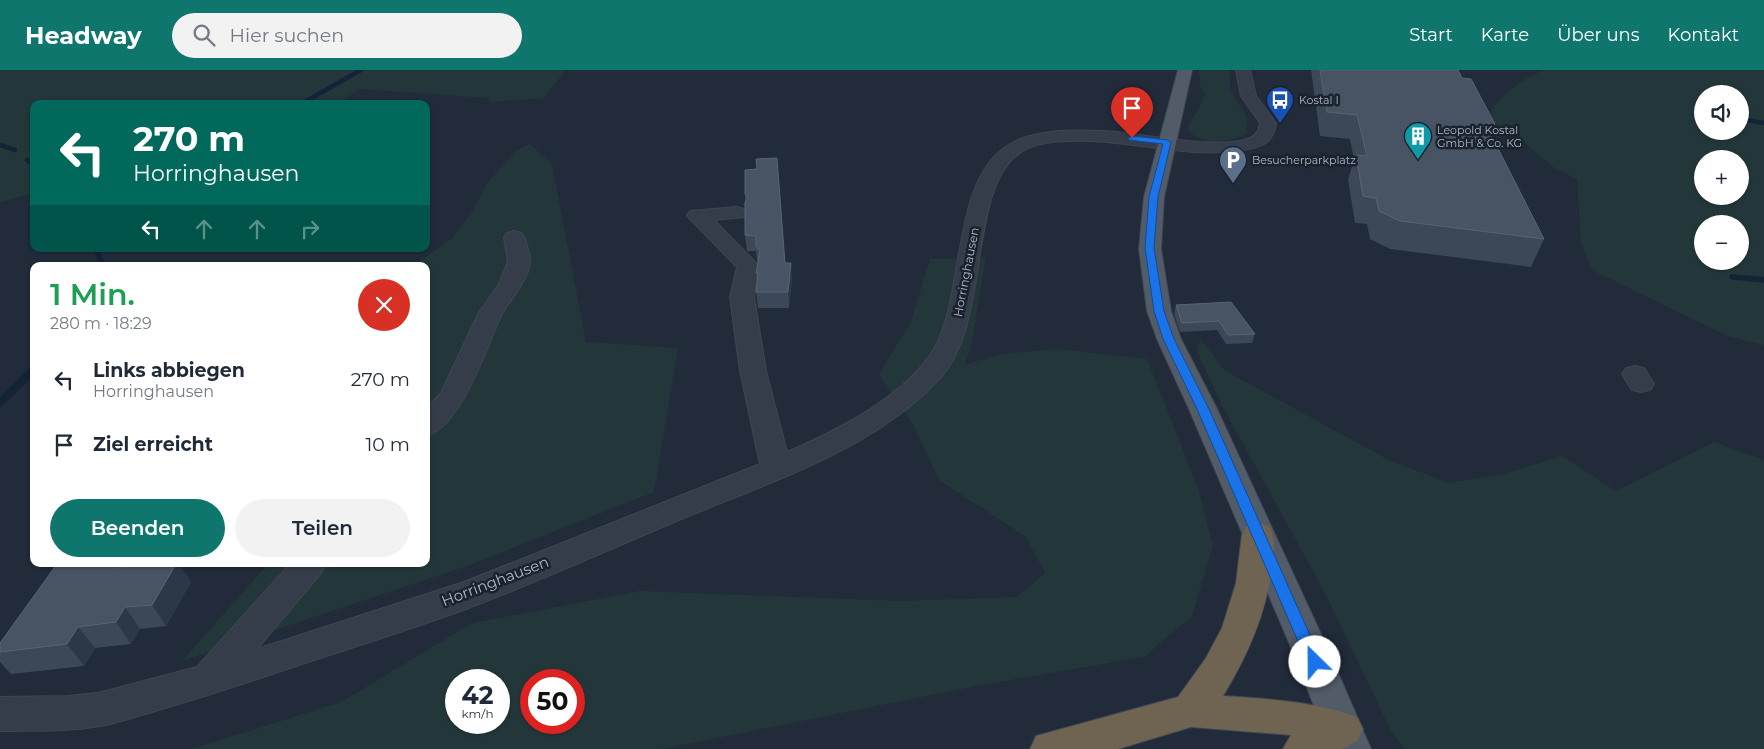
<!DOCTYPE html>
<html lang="de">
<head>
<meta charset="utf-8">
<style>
	body { margin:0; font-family:Montserrat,sans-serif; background:#f2f2f3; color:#1f2937; height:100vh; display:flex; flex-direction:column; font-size:19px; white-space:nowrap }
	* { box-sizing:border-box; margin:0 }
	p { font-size:16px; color:#747a83 }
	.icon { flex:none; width:28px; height:28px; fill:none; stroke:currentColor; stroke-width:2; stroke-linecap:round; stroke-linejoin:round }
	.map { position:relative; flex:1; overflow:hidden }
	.drawer { position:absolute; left:30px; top:192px; width:400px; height:305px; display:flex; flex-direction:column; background:#fff; border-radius:10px; box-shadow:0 1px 4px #0004 }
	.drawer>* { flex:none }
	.hud { position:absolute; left:30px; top:30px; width:400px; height:152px; border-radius:10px; box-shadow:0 1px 4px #0004; background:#00695c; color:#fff; overflow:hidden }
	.controls { position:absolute; left:1694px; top:15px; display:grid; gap:10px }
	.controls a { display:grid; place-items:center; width:55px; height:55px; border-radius:50%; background:#fff; box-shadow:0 1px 4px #0004; font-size:25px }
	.speed { position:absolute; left:445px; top:599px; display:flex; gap:10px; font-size:25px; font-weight:700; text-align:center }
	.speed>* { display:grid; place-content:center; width:65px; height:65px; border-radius:50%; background:#fff; box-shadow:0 1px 4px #0004; line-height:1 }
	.speed small { font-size:12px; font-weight:400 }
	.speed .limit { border:8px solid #d22; background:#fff; color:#111 }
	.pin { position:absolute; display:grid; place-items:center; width:42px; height:42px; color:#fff; margin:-51px -21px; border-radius:50% 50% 50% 0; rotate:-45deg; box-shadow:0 0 5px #0007 }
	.pin .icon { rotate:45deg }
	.me { position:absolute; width:55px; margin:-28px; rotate:337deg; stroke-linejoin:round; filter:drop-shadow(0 0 4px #0008) }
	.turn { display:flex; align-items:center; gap:18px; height:105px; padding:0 20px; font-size:22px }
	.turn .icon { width:65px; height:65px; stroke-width:2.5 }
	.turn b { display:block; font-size:35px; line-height:42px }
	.lanes { display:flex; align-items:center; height:48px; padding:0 20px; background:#0003; justify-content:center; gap:25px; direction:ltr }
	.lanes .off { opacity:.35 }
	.round { display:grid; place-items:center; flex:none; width:52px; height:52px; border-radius:26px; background:#f2f2f3 }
	.summary { display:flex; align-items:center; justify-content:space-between; height:85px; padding:0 20px }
	h1 { font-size:30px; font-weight:600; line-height:38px; color:#1e9e55 }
	.action { display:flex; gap:10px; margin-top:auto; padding:10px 20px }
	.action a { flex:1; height:58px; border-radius:30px; background:#0f766e; color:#fff; font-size:20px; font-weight:600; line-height:58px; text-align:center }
	.action a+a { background:#f2f2f3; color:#1f2937 }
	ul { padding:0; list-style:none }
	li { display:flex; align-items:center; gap:15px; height:65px; padding:0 20px }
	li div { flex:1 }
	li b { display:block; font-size:19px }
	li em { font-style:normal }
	header { display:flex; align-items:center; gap:30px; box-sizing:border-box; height:70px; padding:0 25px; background:#0f766e; color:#fff }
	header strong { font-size:24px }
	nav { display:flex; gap:28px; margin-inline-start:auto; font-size:18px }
	.search { width:350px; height:45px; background:#f2f2f3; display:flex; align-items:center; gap:12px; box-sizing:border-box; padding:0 18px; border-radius:28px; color:#747a83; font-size:19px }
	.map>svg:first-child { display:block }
	.green { fill:#23373a; fill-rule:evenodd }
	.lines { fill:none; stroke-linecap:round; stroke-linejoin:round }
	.stream-far2 { stroke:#142336; stroke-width:4.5 }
	.stream-far1 { stroke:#142336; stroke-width:5.5 }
	.stream { stroke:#142336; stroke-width:8 }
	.minor-casing { stroke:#3e4653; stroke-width:2 }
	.major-casing { stroke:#3e4653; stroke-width:2 }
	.highway-casing { stroke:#3f4854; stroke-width:2 }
	.minor { fill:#343d49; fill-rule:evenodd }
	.major { fill:#525c69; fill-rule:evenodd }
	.highway { fill:#6f6351; fill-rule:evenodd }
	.wall { fill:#3c4758 }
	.shaded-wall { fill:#2c3747 }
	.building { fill:#485464; stroke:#586373 }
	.route { fill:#1a73e8; stroke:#114b97 }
	.labels { text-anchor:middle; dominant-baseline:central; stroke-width:5; stroke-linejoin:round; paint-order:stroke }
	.far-poi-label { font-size:11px; fill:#afb8c6; stroke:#1a222e; text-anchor:start }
	.street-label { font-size:12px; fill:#afb8c6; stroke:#1a222e }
	.near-street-label { font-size:15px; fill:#afb8c6; stroke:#1a222e }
</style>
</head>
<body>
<header>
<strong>Headway</strong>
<div class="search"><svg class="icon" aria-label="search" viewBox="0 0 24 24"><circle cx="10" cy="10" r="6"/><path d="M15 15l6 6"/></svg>Hier suchen</div>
<nav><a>Start</a><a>Karte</a><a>Über uns</a><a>Kontakt</a></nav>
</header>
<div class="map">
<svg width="1764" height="679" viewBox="0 0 1764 679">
	<rect width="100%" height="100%" fill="#212b39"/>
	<g class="green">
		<polygon points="0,0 566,0 544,28 490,32 488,28 360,19 337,34 34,34 34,123 0,132"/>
		<path d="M1199 0H1230C1230 6 1229 14 1231 20 1235 34 1254 45 1245 60L1250 61C1235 73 1201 76 1188 60V55L1198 41 1205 24 1200 16Z"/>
		<path d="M1545 0H1764V275L1725 265 1592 200 1581 172 1577 109 1554 98 1517 66 1495 58 1489 47C1498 24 1523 8 1545 0ZM1702 24H1740V61H1702ZM1702 89H1740V126H1702ZM1702 154H1740V191H1702Z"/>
		<polygon points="530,74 552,94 586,272 678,278 654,422 473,494 182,591 268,494 426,494 426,196 413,196 451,169 471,144 487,113 516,81"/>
		<path d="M986 188 971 278 964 295 1001 284 1056 279 1147 289 1198 418 1213 476 1192 546 1144 587 981 615 662 679H191L341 632 472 553 640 521 902 531 1017 527 1045 503 1026 467 939 410 914 356 879 304 911 252 930 189ZM456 610H499V652H456ZM531 610H574V652H531Z"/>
		<polygon points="1201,269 1224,300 1387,389 1448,413 1503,404 1562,386 1616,421 1714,372 1764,390 1764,679 1405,679 1391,661 1324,521 1224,339 1196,279"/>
	</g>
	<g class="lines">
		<g class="stream-far2">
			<polyline points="301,34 361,0"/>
			<polyline points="1740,49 1764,53"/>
			<polyline points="0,75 15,80"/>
			<polyline points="27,90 34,95"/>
		</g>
		<g class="stream-far1">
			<polyline points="96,179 103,196"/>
			<polyline points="1732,207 1764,210"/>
		</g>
		<polyline class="stream" points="0,333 34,299"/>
		<g class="minor-casing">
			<g id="minor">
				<path d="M1236 0H1250L1256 26 1276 53C1275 61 1272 68 1266 73 1258 78 1245 80 1236 81 1180 88 1124 68 1067 71 1053 72 1035 73 1023 81 966 114 992 250 941 307 872 383 757 416 665 456 599 484 533 514 466 539 406 561 344 580 284 600 240 615 196 629 152 642 134 647 118 653 100 656 67 662 33 660 0 661V627L68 626 98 623 197 597 290 494H326L321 503 257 579 464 512 760 394 740 301 730 227 737 197 690 149 687 145 690 141 737 137 744 139 747 143 744 147 714 150 759 196 754 227 766 301 787 382C837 360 905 327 934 279 966 225 950 108 1010 74 1036 59 1073 60 1103 61 1137 62 1226 83 1253 66 1258 63 1259 58 1260 53L1241 26Z"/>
				<path d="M514 161 521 163C526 169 530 184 530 192 529 210 509 230 501 246 486 277 462 356 426 366V339L441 323 478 244 499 214 508 192 504 167 507 163Z"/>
				<polygon points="1635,296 1644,298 1654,314 1650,320 1641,322 1632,320 1622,304 1626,298"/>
			</g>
		</g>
		<g class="major-casing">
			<polygon id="major" points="1178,0 1192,0 1164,127 1161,179 1171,241 1181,269 1217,339 1326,575 1371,679 1331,679 1290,575 1189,339 1157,269 1147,241 1139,179 1144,127"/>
		</g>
		<g class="highway-casing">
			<path id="highway" d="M1258 453 1269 456C1276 468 1274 483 1272 497 1266 544 1248 585 1223 626 1268 629 1314 631 1357 647L1363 659 1357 671 1342 679H1283L1291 665 1191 657 1118 679H1030L1036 666 1178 627 1206 588 1222 558 1236 513 1242 464 1247 456Z"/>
		</g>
		<use href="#minor" class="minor"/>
		<use href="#major" class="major"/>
		<use href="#highway" class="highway"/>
	</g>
	<g class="wall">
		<polygon points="1311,0 1458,0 1462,8 1495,54 1491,64 1544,169 1531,197 1390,179 1370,169 1367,154 1355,153 1348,110 1354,89 1350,69 1320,66"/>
		<polygon points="756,89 785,193 792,209 789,238 758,238 756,222 757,214 756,203 758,192 757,191 756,181 747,181 745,165 745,124 757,99"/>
		<polygon points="1176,235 1255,264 1252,273 1226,274 1217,260 1180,262 1174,244"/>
		<polygon points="57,494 147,494 146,495 154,494 179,494 191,512 166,556 140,559 131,574 95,578 84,596 11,604 0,592 0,582"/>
	</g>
	<g class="shaded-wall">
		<polygon points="791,193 792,209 789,238 788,222"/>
		<polygon points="119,494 147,494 131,519 117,498"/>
		<polygon points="176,494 179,494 191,512 166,556 152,535"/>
		<polygon points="125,537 140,559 131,574 116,552"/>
		<polygon points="78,557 95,578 84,596 67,574"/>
	</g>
	<g class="building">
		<polygon points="1320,0 1458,0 1462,8 1471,9 1495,54 1485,53 1544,169 1400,151 1379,141 1376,128 1363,126 1356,85 1367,86 1357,45 1327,42"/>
		<polygon points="777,88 785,193 791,193 788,222 756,222 758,203 756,203 760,181 756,176 756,166 745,165 745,132 748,128 745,124 745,100 757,99 756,89"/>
		<polygon points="1231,232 1255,264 1228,265 1219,251 1182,253 1176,235"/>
		<polygon points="57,494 119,494 117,498 154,494 176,494 152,535 125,537 116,552 78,557 67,574 0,582 0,573"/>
	</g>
	<polygon class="route" points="1132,66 1167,70 1171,72 1158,127 1154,178 1164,241 1174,269 1209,339 1322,592 1320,596 1315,598 1309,596 1307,592 1197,339 1163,269 1154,241 1145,178 1149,127 1163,74 1129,70 1128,68"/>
	<defs>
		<g id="bus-pin" transform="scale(1.4375)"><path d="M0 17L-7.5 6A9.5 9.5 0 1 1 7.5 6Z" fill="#1a4fb4" stroke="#1a222e"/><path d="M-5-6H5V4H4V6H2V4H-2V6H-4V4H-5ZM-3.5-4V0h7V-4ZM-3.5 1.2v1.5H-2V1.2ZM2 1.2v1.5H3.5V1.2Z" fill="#fff"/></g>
		<g id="building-pin" transform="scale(1.4375)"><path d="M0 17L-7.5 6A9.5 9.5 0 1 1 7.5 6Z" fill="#0f9aa8" stroke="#1a222e"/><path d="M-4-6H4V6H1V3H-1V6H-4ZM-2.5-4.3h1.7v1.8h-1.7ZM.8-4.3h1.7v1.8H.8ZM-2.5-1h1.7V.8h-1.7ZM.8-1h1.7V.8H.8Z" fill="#fff"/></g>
		<g id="parking-pin" transform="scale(1.4375)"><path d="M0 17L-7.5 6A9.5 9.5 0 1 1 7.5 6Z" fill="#5c6f8a" stroke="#1a222e"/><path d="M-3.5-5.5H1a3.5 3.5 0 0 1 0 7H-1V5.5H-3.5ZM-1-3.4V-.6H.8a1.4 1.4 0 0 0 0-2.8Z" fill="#fff"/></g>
	</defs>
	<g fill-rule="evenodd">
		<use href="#bus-pin" x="1280" y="30"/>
		<use href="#building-pin" x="1418" y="66"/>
		<use href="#parking-pin" x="1233" y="90"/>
	</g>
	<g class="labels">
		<g class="far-poi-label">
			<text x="1299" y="30">Kostal I</text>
			<text x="1437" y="60">Leopold Kostal<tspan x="1437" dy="13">GmbH &amp; Co. KG</tspan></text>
			<text x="1252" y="90">Besucherparkplatz</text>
		</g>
		<g class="street-label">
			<text transform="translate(966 202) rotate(-79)">Horringhausen</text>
		</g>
		<g class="near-street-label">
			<text transform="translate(495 511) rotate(-21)">Horringhausen</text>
		</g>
	</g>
</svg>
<div class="controls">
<a><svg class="icon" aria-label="sound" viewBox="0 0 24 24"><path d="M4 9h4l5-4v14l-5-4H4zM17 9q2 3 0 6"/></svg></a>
<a>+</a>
<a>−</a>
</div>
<div class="speed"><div>42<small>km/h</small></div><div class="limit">50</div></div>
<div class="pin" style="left:1132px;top:68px;background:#d93025"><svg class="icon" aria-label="arrive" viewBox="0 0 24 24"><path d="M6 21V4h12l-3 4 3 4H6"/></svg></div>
<svg class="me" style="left:1315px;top:592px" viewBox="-20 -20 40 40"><circle r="19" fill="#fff"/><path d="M0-13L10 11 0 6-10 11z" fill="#1a73e8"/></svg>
<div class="hud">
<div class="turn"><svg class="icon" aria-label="left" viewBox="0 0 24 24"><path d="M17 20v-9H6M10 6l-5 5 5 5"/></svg><div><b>270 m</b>Horringhausen</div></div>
<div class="lanes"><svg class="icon" aria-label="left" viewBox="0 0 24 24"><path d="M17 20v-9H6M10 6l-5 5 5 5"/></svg><svg class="icon off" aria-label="ahead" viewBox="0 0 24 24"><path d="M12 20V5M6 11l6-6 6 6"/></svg><svg class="icon off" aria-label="ahead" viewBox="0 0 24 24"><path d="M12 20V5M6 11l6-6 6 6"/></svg><svg class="icon off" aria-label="right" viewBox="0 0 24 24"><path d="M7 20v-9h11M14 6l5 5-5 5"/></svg></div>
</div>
<section class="drawer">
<div class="summary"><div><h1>1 Min.</h1><p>280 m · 18:29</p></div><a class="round" style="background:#d93025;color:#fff"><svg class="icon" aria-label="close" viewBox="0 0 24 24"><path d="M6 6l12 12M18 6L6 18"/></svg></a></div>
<ul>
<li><svg class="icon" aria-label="left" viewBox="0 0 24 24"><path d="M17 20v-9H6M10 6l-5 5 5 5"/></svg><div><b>Links abbiegen</b><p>Horringhausen</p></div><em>270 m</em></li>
<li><svg class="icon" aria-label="arrive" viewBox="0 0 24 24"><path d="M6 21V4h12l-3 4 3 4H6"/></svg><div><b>Ziel erreicht</b></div><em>10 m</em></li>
</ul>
<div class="action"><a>Beenden</a><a>Teilen</a></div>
</section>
</div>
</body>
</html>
